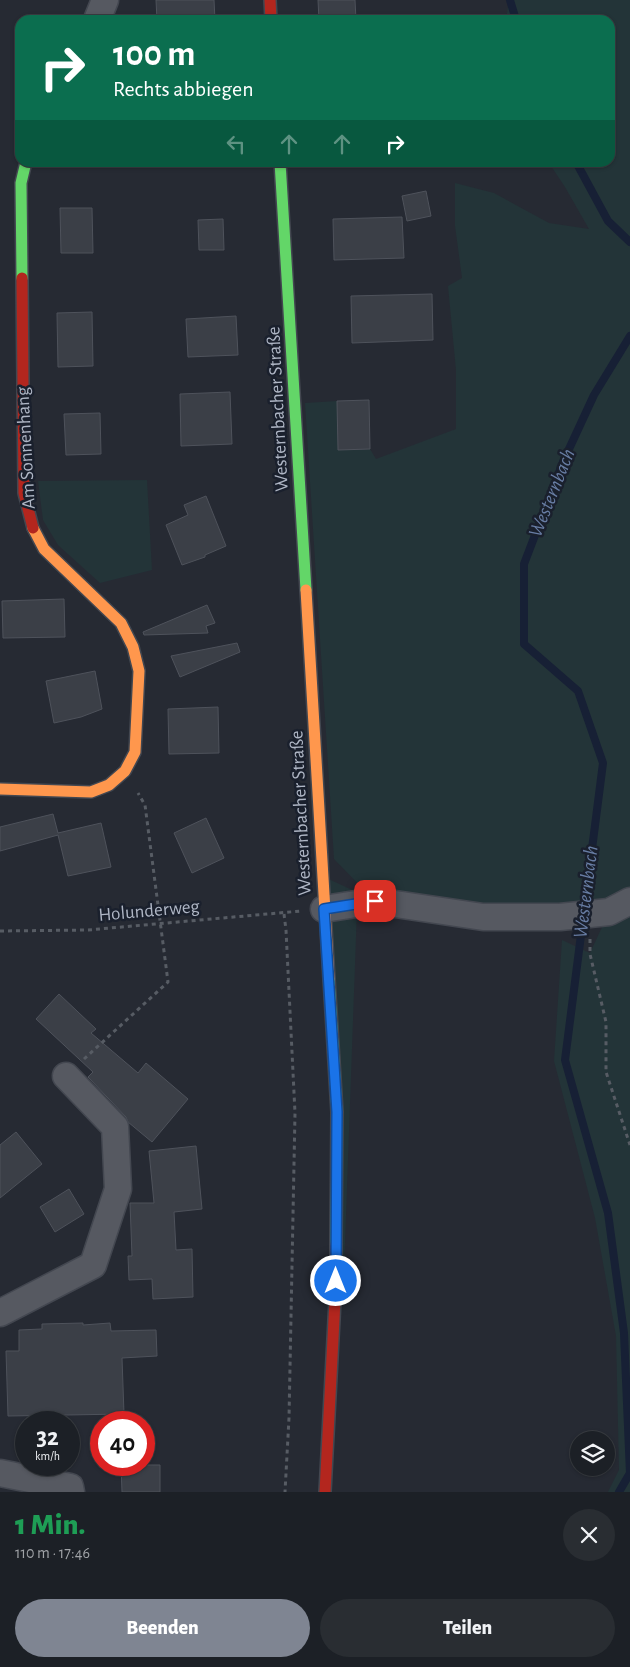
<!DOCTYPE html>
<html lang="de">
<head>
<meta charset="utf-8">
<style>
	body { margin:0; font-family:"Alegreya Sans",sans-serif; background:#292d32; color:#f1f3f6; height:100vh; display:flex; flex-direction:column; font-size:19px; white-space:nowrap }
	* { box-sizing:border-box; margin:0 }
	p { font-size:16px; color:#a0a3a7 }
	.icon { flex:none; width:28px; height:28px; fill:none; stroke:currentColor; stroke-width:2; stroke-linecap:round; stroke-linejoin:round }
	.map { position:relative; height:1492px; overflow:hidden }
	.details { display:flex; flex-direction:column; background:#1c2026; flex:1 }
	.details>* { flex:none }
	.top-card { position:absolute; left:15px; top:15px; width:600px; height:152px; border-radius:15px; box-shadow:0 1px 4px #0004,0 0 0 1px #3a3e43; background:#0b6e4f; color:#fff; overflow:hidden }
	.controls { position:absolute; left:570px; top:1431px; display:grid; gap:10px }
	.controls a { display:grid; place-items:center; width:45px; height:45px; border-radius:50%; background:#1c2026; box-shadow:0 1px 4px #0004,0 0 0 1px #3a3e43; font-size:25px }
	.speed { position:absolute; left:15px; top:1411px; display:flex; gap:10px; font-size:25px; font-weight:700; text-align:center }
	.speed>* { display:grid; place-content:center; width:65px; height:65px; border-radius:50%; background:#1c2026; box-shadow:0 1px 4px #0004,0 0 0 1px #3a3e43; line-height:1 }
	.speed small { font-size:12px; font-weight:400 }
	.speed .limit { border:8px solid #d22; background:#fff; color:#111 }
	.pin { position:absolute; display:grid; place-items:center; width:42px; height:42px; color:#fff; margin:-21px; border-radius:10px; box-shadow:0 2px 8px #0006 }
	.me { position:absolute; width:55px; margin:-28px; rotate:0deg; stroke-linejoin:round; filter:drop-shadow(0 0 4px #0008) }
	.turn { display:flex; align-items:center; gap:18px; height:105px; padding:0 15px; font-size:22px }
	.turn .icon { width:65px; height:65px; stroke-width:2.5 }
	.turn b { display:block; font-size:35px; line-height:42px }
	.lanes { display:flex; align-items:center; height:48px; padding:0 15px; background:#0003; justify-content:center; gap:25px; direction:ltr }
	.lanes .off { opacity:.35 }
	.round { display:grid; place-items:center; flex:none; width:52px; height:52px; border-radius:26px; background:#292d32 }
	.head { display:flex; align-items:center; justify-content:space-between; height:85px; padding:0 15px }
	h1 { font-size:30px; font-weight:800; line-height:38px; color:#1e9e55 }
	.button { display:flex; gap:10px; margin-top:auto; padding:10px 15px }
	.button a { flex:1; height:58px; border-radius:30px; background:#7f8592; color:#fff; font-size:20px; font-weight:800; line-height:58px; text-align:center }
	.button a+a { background:#292d32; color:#f1f3f6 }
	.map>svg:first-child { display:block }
	.green { fill:#233438 }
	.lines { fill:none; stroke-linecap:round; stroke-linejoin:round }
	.stream { stroke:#172035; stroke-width:8 }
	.building { fill:#3b3f47; stroke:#4e525b }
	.street-casing { stroke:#434750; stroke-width:29 }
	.fast-casing { stroke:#434750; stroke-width:14 }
	.slow-casing { stroke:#434750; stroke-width:14 }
	.jam-casing { stroke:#434750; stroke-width:14 }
	.path { stroke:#575c64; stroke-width:3; stroke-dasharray:4 4; stroke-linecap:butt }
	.street { stroke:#565961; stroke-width:26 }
	.fast { stroke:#63d668; stroke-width:11 }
	.slow { stroke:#ff974d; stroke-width:11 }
	.jam { stroke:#b3261e; stroke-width:11 }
	.route-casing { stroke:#114b97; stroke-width:12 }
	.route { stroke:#1a73e8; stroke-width:9 }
	.labels { text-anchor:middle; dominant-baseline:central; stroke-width:5; stroke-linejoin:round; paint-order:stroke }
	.street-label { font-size:19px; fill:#afb6c5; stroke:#1a202d }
	.water-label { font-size:20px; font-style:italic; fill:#687da4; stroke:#1a202d }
</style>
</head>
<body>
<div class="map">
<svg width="630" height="1492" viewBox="0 0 630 1492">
	<rect width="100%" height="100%" fill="#262a33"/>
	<g class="green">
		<polygon points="509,0 630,0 630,1492 608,1492 619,1470 616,1336 595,1218 554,1061 562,940 590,953 609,912 357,909 343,1299 336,1281 322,876 374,900 334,859 305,403 337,401 338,450 370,449 376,459 456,429 456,370 448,286 462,278 455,226 455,183 494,193 549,223 589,229 565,187 549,163 610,162 610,20 506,20"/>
		<polygon points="147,480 152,570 100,583 58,545 43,520 38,481"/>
	</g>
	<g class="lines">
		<g class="stream">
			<polyline points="510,0 516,20"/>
			<polyline points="576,162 608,221 630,242"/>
			<polyline points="619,1492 630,1473 624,1333 608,1213 565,1060 603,763 578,691 524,644 524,564 563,462 594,395 630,336"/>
		</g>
	</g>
	<g class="building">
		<polygon points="156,0 214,0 215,20 157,20"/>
		<polygon points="318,0 355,0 356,20 319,20"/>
		<polygon points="426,191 431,216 407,221 402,196"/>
		<polygon points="60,208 92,208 93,253 61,253"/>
		<polygon points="402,217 404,258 334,260 333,219"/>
		<polygon points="223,219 224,250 199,250 198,220"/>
		<polygon points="432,294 433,340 352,343 351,296"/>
		<polygon points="92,312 93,366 58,367 57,313"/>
		<polygon points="236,316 238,355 188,357 186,319"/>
		<polygon points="230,392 232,444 181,446 180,394"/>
		<polygon points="369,400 370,449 338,450 337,401"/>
		<polygon points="100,413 101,454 66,455 64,414"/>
		<polygon points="206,496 226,546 205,555 205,557 182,565 166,525 188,515 184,505"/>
		<polygon points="64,599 65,637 3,638 2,601"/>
		<polygon points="207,605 215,623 206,626 208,633 144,635 143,632"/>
		<polygon points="237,643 240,652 180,677 171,656"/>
		<polygon points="95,671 102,709 81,717 54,723 46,681"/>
		<polygon points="218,707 219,753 169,754 168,709"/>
		<polygon points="53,814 58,833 101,823 111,867 68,876 58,835 0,851 0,827"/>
		<polygon points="206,818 224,858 192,873 174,833"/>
		<polygon points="59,994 96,1029 91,1033 138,1073 146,1063 188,1099 152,1142 128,1122 126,1117 88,1077 93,1072 36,1019"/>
		<polygon points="16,1132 42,1164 0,1198 0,1145"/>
		<polygon points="196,1146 202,1209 174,1212 176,1250 192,1249 193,1297 153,1299 152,1279 129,1280 128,1256 132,1256 130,1203 154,1203 149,1151"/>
		<polygon points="69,1189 84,1214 55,1232 40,1207"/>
		<polygon points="83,1323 83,1325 110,1323 111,1331 156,1330 157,1356 122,1358 124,1414 8,1416 6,1351 19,1351 19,1330 42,1329 42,1324"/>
		<polygon points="121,1465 160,1465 160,1492 122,1492"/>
	</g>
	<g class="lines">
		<g class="street-casing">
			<g id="street">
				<polyline points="97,20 105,0"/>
				<polyline points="324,909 375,901 483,917 560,917 609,912 630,901"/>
				<polyline points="0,1313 93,1265 118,1189 115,1127 66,1076"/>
				<polyline points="0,1473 70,1487 71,1492"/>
			</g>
		</g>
		<g class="fast-casing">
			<g id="fast">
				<polyline points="280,162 306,590"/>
				<polyline points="22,278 21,183 26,162"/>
				<polyline points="329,979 337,1112 336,1244"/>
			</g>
		</g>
		<g class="slow-casing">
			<g id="slow">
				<polyline points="306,590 329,979"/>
				<polyline points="0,789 91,792 109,785 125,771 135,752 139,671 133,647 121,623 44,549 33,528"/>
			</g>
		</g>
		<g class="jam-casing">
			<g id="jam">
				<polyline points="270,0 271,20"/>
				<polyline points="22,278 24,493 33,528"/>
				<polyline points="325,1492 336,1281 336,1244"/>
			</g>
		</g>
		<g class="path">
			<polyline points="284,914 286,930 295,1113 289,1418 285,1492"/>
			<polyline points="0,931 88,930 301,911"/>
			<polyline points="590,939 590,954 606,1022 606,1072 630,1145"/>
			<polyline points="84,1059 168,982 145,805 138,793"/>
		</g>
		<use href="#street" class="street"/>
		<use href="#fast" class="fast"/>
		<use href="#slow" class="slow"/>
		<use href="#jam" class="jam"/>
	</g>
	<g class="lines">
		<g class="route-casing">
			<polyline id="route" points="336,1281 337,1112 324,909 375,901"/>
		</g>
		<use href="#route" class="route"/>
	</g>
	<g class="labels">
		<g class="street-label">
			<text transform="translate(278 409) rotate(-93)">Westernbacher Straße</text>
			<text transform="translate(26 448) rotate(-93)">Am Sonnenhang</text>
			<text transform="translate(301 813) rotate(-93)">Westernbacher Straße</text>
			<text transform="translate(149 911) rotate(-5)">Holunderweg</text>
		</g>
		<g class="water-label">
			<text transform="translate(552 493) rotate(-68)">Westernbach</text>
			<text transform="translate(586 892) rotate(-83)">Westernbach</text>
		</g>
	</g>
</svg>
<div class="controls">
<a><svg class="icon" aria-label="layers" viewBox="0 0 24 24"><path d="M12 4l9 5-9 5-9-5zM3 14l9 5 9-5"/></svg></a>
</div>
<div class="speed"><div>32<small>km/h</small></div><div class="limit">40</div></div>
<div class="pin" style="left:375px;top:901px;background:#d93025"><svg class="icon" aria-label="arrive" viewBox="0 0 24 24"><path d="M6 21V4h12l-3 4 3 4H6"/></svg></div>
<svg class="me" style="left:336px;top:1281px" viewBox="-20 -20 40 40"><circle r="17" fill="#1a73e8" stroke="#fff" stroke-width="3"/><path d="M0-11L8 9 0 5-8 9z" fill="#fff"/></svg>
<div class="top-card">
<div class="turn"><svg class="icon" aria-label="right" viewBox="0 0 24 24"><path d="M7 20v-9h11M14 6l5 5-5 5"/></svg><div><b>100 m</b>Rechts abbiegen</div></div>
<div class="lanes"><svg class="icon off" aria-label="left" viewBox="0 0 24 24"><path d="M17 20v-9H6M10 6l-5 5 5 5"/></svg><svg class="icon off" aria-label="ahead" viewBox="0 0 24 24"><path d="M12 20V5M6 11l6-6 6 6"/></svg><svg class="icon off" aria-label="ahead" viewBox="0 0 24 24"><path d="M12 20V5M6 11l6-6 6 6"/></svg><svg class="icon" aria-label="right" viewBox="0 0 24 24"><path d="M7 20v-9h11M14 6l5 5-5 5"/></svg></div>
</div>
</div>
<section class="details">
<div class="head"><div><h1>1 Min.</h1><p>110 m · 17:46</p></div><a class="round"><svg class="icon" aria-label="close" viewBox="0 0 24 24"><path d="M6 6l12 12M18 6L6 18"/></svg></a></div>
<div class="button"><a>Beenden</a><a>Teilen</a></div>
</section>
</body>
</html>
